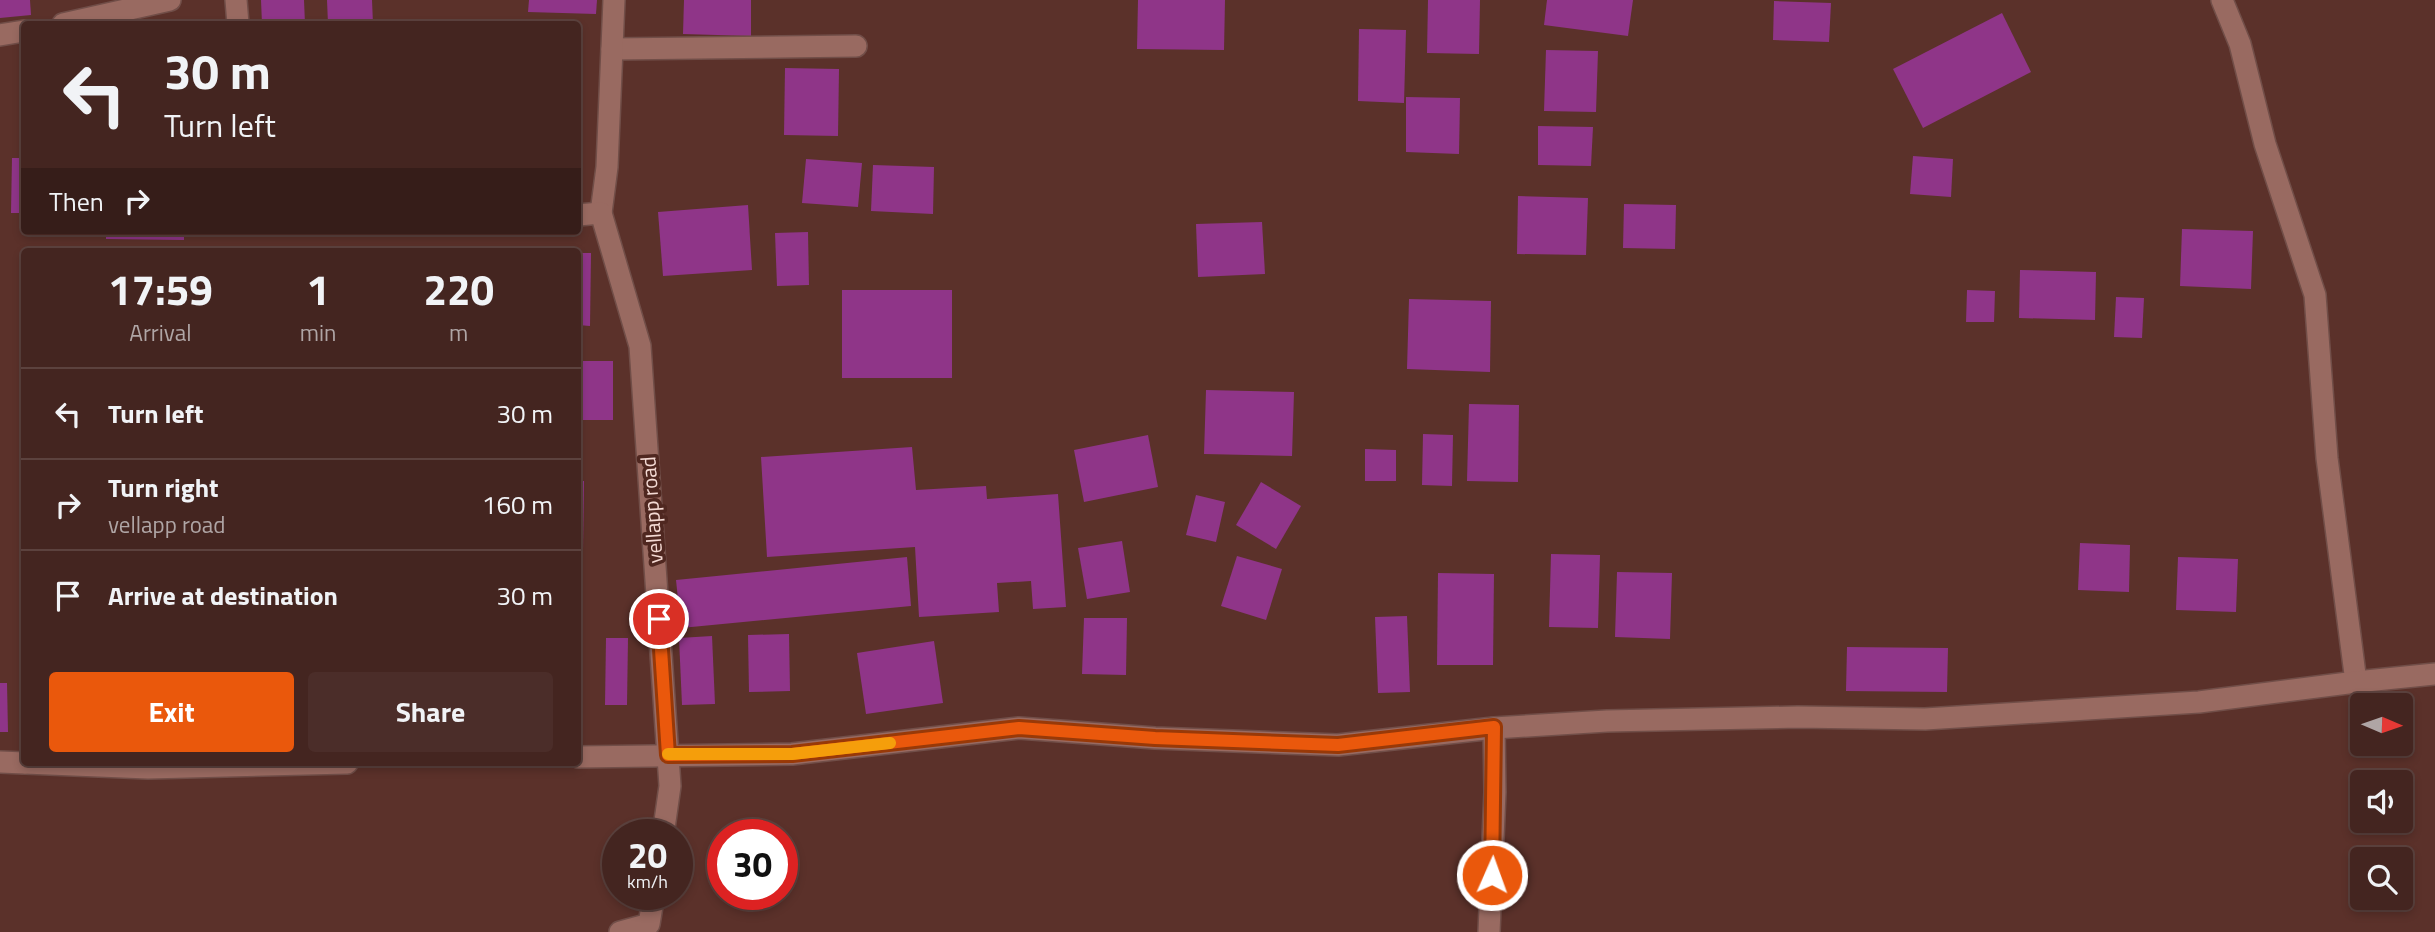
<!DOCTYPE html>
<html lang="en">
<head>
<meta charset="utf-8">
<style>
	body { margin:0; font-family:"Titillium Web",sans-serif; background:#4b2d29; color:#f1f3f6; height:100vh; display:flex; flex-direction:column; font-size:26px; white-space:nowrap }
	* { box-sizing:border-box; margin:0 }
	p { font-size:23px; color:#afa5a5 }
	.icon { flex:none; width:38px; height:38px; fill:none; stroke:currentColor; stroke-width:2; stroke-linecap:round; stroke-linejoin:round }
	.map { position:relative; flex:1; overflow:hidden }
	.panel { position:absolute; left:21px; top:248px; width:560px; height:518px; display:flex; flex-direction:column; background:#442520; border-radius:7px; box-shadow:0 4px 10px #0003,0 0 0 2px #5c423e }
	.panel>* { flex:none }
	.banner { position:absolute; left:21px; top:21px; width:560px; height:214px; border-radius:7px; box-shadow:0 4px 10px #0003,0 0 0 2px #5c423e; background:#442520; color:#f1f3f6; overflow:hidden }
	.needle { width:46px; rotate:92deg }
	.buttons { position:absolute; left:2350px; top:693px; display:grid; gap:14px }
	.buttons a { display:grid; place-items:center; width:63px; height:63px; border-radius:7px; background:#442520; box-shadow:0 4px 10px #0003,0 0 0 2px #5c423e; font-size:35px }
	.speed { position:absolute; left:602px; top:819px; display:flex; gap:14px; font-size:35px; font-weight:700; text-align:center }
	.speed>* { display:grid; place-content:center; width:91px; height:91px; border-radius:50%; background:#442520; box-shadow:0 4px 10px #0003,0 0 0 2px #5c423e; line-height:1 }
	.speed small { font-size:18px; font-weight:400 }
	.speed .limit { border:10px solid #d22; background:#fff; color:#111 }
	.pin { position:absolute; display:grid; place-items:center; width:60px; height:60px; color:#fff; margin:-30px; border:4px solid #fff; border-radius:50%; box-shadow:0 2px 7px #0007 }
	.me { position:absolute; width:77px; margin:-38px; rotate:2deg; stroke-linejoin:round; filter:drop-shadow(0 0 5px #0008) }
	.turn { display:flex; align-items:center; gap:24px; height:147px; padding:0 28px; font-size:32px }
	.turn .icon { width:91px; height:91px; stroke-width:2.5 }
	.turn b { display:block; font-size:49px; line-height:60px }
	.then { display:flex; align-items:center; height:66px; padding:0 28px; background:#0003; gap:14px; font-size:26px }
	.eta { display:flex; justify-content:space-evenly; align-items:center; height:119px; text-align:center }
	.eta b { font-size:42px; font-weight:700; line-height:49px }
	.cta { display:flex; gap:14px; margin-top:auto; padding:14px 28px }
	.cta a { flex:1; height:80px; border-radius:7px; background:#ea580c; color:#fff; font-size:28px; font-weight:700; line-height:80px; text-align:center }
	.cta a+a { background:#4b2d29; color:#f1f3f6 }
	ul { padding:0; list-style:none }
	li { display:flex; align-items:center; gap:21px; height:91px; padding:0 28px; border-top:2px solid #5c423e }
	li div { flex:1 }
	li b { display:block; font-size:26px }
	li em { font-style:normal }
	.map>svg:first-child { display:block }
	.building { fill:#8f3588 }
	.lines { fill:none; stroke-linecap:round; stroke-linejoin:round }
	.minor-casing { stroke:#714e48; stroke-width:24 }
	.secondary-casing { stroke:#714e48; stroke-width:24 }
	.minor { stroke:#996a61; stroke-width:21 }
	.secondary { stroke:#996a61; stroke-width:21 }
	.route-casing { stroke:#983908; stroke-width:18 }
	.route { stroke:#ea580c; stroke-width:12 }
	.slow { stroke:#f59e0b; stroke-width:12 }
	.labels { text-anchor:middle; dominant-baseline:central; stroke-width:7; stroke-linejoin:round; paint-order:stroke }
	.street-label { font-size:21px; fill:#f4dad4; stroke:#4f2720 }
</style>
</head>
<body>
<div class="map">
<svg width="2435" height="932" viewBox="0 0 2435 932">
	<rect width="100%" height="100%" fill="#5b312a"/>
	<g class="building">
		<polygon points="0,0 30,0 31,15 0,18"/>
		<polygon points="261,0 304,0 305,24 262,24"/>
		<polygon points="327,0 372,0 373,24 328,24"/>
		<polygon points="529,0 597,0 596,14 528,12"/>
		<polygon points="684,0 751,0 751,36 683,34"/>
		<polygon points="1138,0 1225,0 1224,50 1137,49"/>
		<polygon points="1428,0 1480,0 1479,54 1427,53"/>
		<polygon points="1547,0 1633,0 1628,36 1544,25"/>
		<polygon points="1774,1 1831,3 1829,42 1773,40"/>
		<polygon points="2002,13 2031,72 1923,128 1893,69"/>
		<polygon points="1359,29 1406,30 1404,103 1358,101"/>
		<polygon points="1546,50 1598,51 1596,112 1544,111"/>
		<polygon points="785,68 839,69 838,136 784,135"/>
		<polygon points="1406,97 1460,98 1459,154 1406,152"/>
		<polygon points="578,110 580,110 581,155 578,155"/>
		<polygon points="1538,126 1593,127 1591,166 1538,165"/>
		<polygon points="1913,156 1953,159 1951,197 1910,194"/>
		<polygon points="12,158 24,158 24,213 11,213"/>
		<polygon points="806,159 862,163 858,207 802,203"/>
		<polygon points="873,165 934,167 933,214 871,211"/>
		<polygon points="1518,196 1588,198 1586,255 1517,254"/>
		<polygon points="1624,204 1676,205 1675,249 1623,248"/>
		<polygon points="748,205 752,270 663,276 658,212"/>
		<polygon points="1262,222 1265,274 1198,277 1196,224"/>
		<polygon points="2182,229 2253,231 2251,289 2180,286"/>
		<polygon points="106,231 184,231 184,240 106,239"/>
		<polygon points="808,232 809,285 777,286 775,233"/>
		<polygon points="578,253 591,253 590,326 578,325"/>
		<polygon points="23,255 24,255 24,290 19,289"/>
		<polygon points="2020,270 2096,272 2095,320 2019,318"/>
		<rect x="842" y="290" width="110" height="88"/>
		<polygon points="1967,290 1995,291 1994,322 1966,322"/>
		<polygon points="2116,297 2144,298 2142,338 2114,337"/>
		<polygon points="1409,299 1491,301 1490,372 1407,369"/>
		<rect x="578" y="361" width="35" height="59"/>
		<polygon points="1206,390 1294,392 1292,456 1204,454"/>
		<polygon points="1469,404 1519,405 1518,482 1467,481"/>
		<polygon points="1423,434 1453,435 1452,486 1422,485"/>
		<polygon points="1148,435 1158,487 1084,502 1074,450"/>
		<polygon points="912,447 916,490 986,486 987,499 1058,494 1066,607 1033,609 1031,581 997,583 999,612 919,617 915,547 767,557 761,457"/>
		<polygon points="1365,449 1396,450 1396,481 1365,481"/>
		<polygon points="578,481 584,481 583,550 578,550"/>
		<polygon points="1261,482 1301,506 1276,549 1236,525"/>
		<polygon points="1196,495 1225,502 1216,542 1186,535"/>
		<polygon points="1122,541 1130,592 1087,599 1078,548"/>
		<polygon points="2080,543 2130,545 2129,592 2078,590"/>
		<polygon points="1551,554 1600,555 1598,628 1549,627"/>
		<polygon points="1237,556 1282,569 1266,620 1221,606"/>
		<polygon points="907,557 911,606 681,628 676,580"/>
		<polygon points="2178,557 2238,559 2236,612 2176,610"/>
		<polygon points="1617,572 1672,573 1670,639 1615,637"/>
		<polygon points="1438,573 1494,574 1493,665 1437,665"/>
		<polygon points="1407,616 1410,692 1378,693 1375,617"/>
		<polygon points="1084,618 1127,618 1126,675 1082,674"/>
		<polygon points="789,634 790,691 749,692 748,635"/>
		<polygon points="712,636 715,704 682,705 679,638"/>
		<polygon points="606,638 628,638 627,705 605,705"/>
		<polygon points="934,641 943,703 866,714 857,653"/>
		<polygon points="1847,647 1948,648 1947,692 1846,691"/>
		<polygon points="0,683 7,683 8,732 0,732"/>
	</g>
	<g class="lines">
		<g class="minor-casing">
			<g id="minor">
				<polyline points="2222,0 2240,44 2265,144 2315,295 2327,458 2356,682"/>
				<polyline points="63,24 170,0"/>
				<polyline points="0,35 24,31"/>
				<polyline points="612,49 856,46"/>
				<polyline points="601,213 607,167 614,0"/>
				<polyline points="578,757 792,754 1019,728 1155,738 1338,745 1494,728 1607,721 1798,717 1925,719 2199,702 2356,682 2435,674"/>
				<polyline points="0,762 24,763"/>
				<polyline points="25,763 148,768 347,763"/>
				<polyline points="1489,932 1495,792 1494,728"/>
			</g>
		</g>
		<g class="secondary-casing">
			<g id="secondary">
				<polyline points="236,0 238,24"/>
				<polyline points="578,215 601,213 640,346 670,786 663,835"/>
				<polyline points="620,932 649,924 654,894"/>
			</g>
		</g>
		<use href="#minor" class="minor"/>
		<use href="#secondary" class="secondary"/>
	</g>
	<g class="lines">
		<g class="route-casing">
			<polyline id="route" points="659,619 668,755 792,754 1019,728 1155,738 1338,745 1494,727 1492,875"/>
		</g>
		<use href="#route" class="route"/>
		<polyline class="slow" points="668,754 792,754 890,743"/>
	</g>
	<g class="labels">
		<g class="street-label">
			<text transform="translate(651 510) rotate(-94)">vellapp road</text>
		</g>
	</g>
</svg>
<div class="buttons">
<a><svg class="needle" viewBox="-14 -14 28 28"><path d="M0-13l5 13h-10z" fill="#e53935"/><path d="M0 13l5-13h-10z" fill="#afa5a5"/></svg></a>
<a><svg class="icon" aria-label="sound" viewBox="0 0 24 24"><path d="M4 9h4l5-4v14l-5-4H4zM17 9q2 3 0 6"/></svg></a>
<a><svg class="icon" aria-label="search" viewBox="0 0 24 24"><circle cx="10" cy="10" r="6"/><path d="M15 15l6 6"/></svg></a>
</div>
<div class="speed"><div>20<small>km/h</small></div><div class="limit">30</div></div>
<div class="pin" style="left:659px;top:619px;background:#d93025"><svg class="icon" aria-label="arrive" viewBox="0 0 24 24"><path d="M6 21V4h12l-3 4 3 4H6"/></svg></div>
<svg class="me" style="left:1492px;top:875px" viewBox="-20 -20 40 40"><circle r="17" fill="#ea580c" stroke="#fff" stroke-width="3"/><path d="M0-11L8 9 0 5-8 9z" fill="#fff"/></svg>
<div class="banner">
<div class="turn"><svg class="icon" aria-label="left" viewBox="0 0 24 24"><path d="M17 20v-9H6M10 6l-5 5 5 5"/></svg><div><b>30 m</b>Turn left</div></div>
<div class="then">Then<svg class="icon" aria-label="right" viewBox="0 0 24 24"><path d="M7 20v-9h11M14 6l5 5-5 5"/></svg></div>
</div>
<section class="panel">
<div class="eta">
<div><b>17:59</b><p>Arrival</p></div>
<div><b>1</b><p>min</p></div>
<div><b>220</b><p>m</p></div>
</div>
<ul>
<li><svg class="icon" aria-label="left" viewBox="0 0 24 24"><path d="M17 20v-9H6M10 6l-5 5 5 5"/></svg><div><b>Turn left</b></div><em>30 m</em></li>
<li><svg class="icon" aria-label="right" viewBox="0 0 24 24"><path d="M7 20v-9h11M14 6l5 5-5 5"/></svg><div><b>Turn right</b><p>vellapp road</p></div><em>160 m</em></li>
<li><svg class="icon" aria-label="arrive" viewBox="0 0 24 24"><path d="M6 21V4h12l-3 4 3 4H6"/></svg><div><b>Arrive at destination</b></div><em>30 m</em></li>
</ul>
<div class="cta"><a>Exit</a><a>Share</a></div>
</section>
</div>
</body>
</html>
